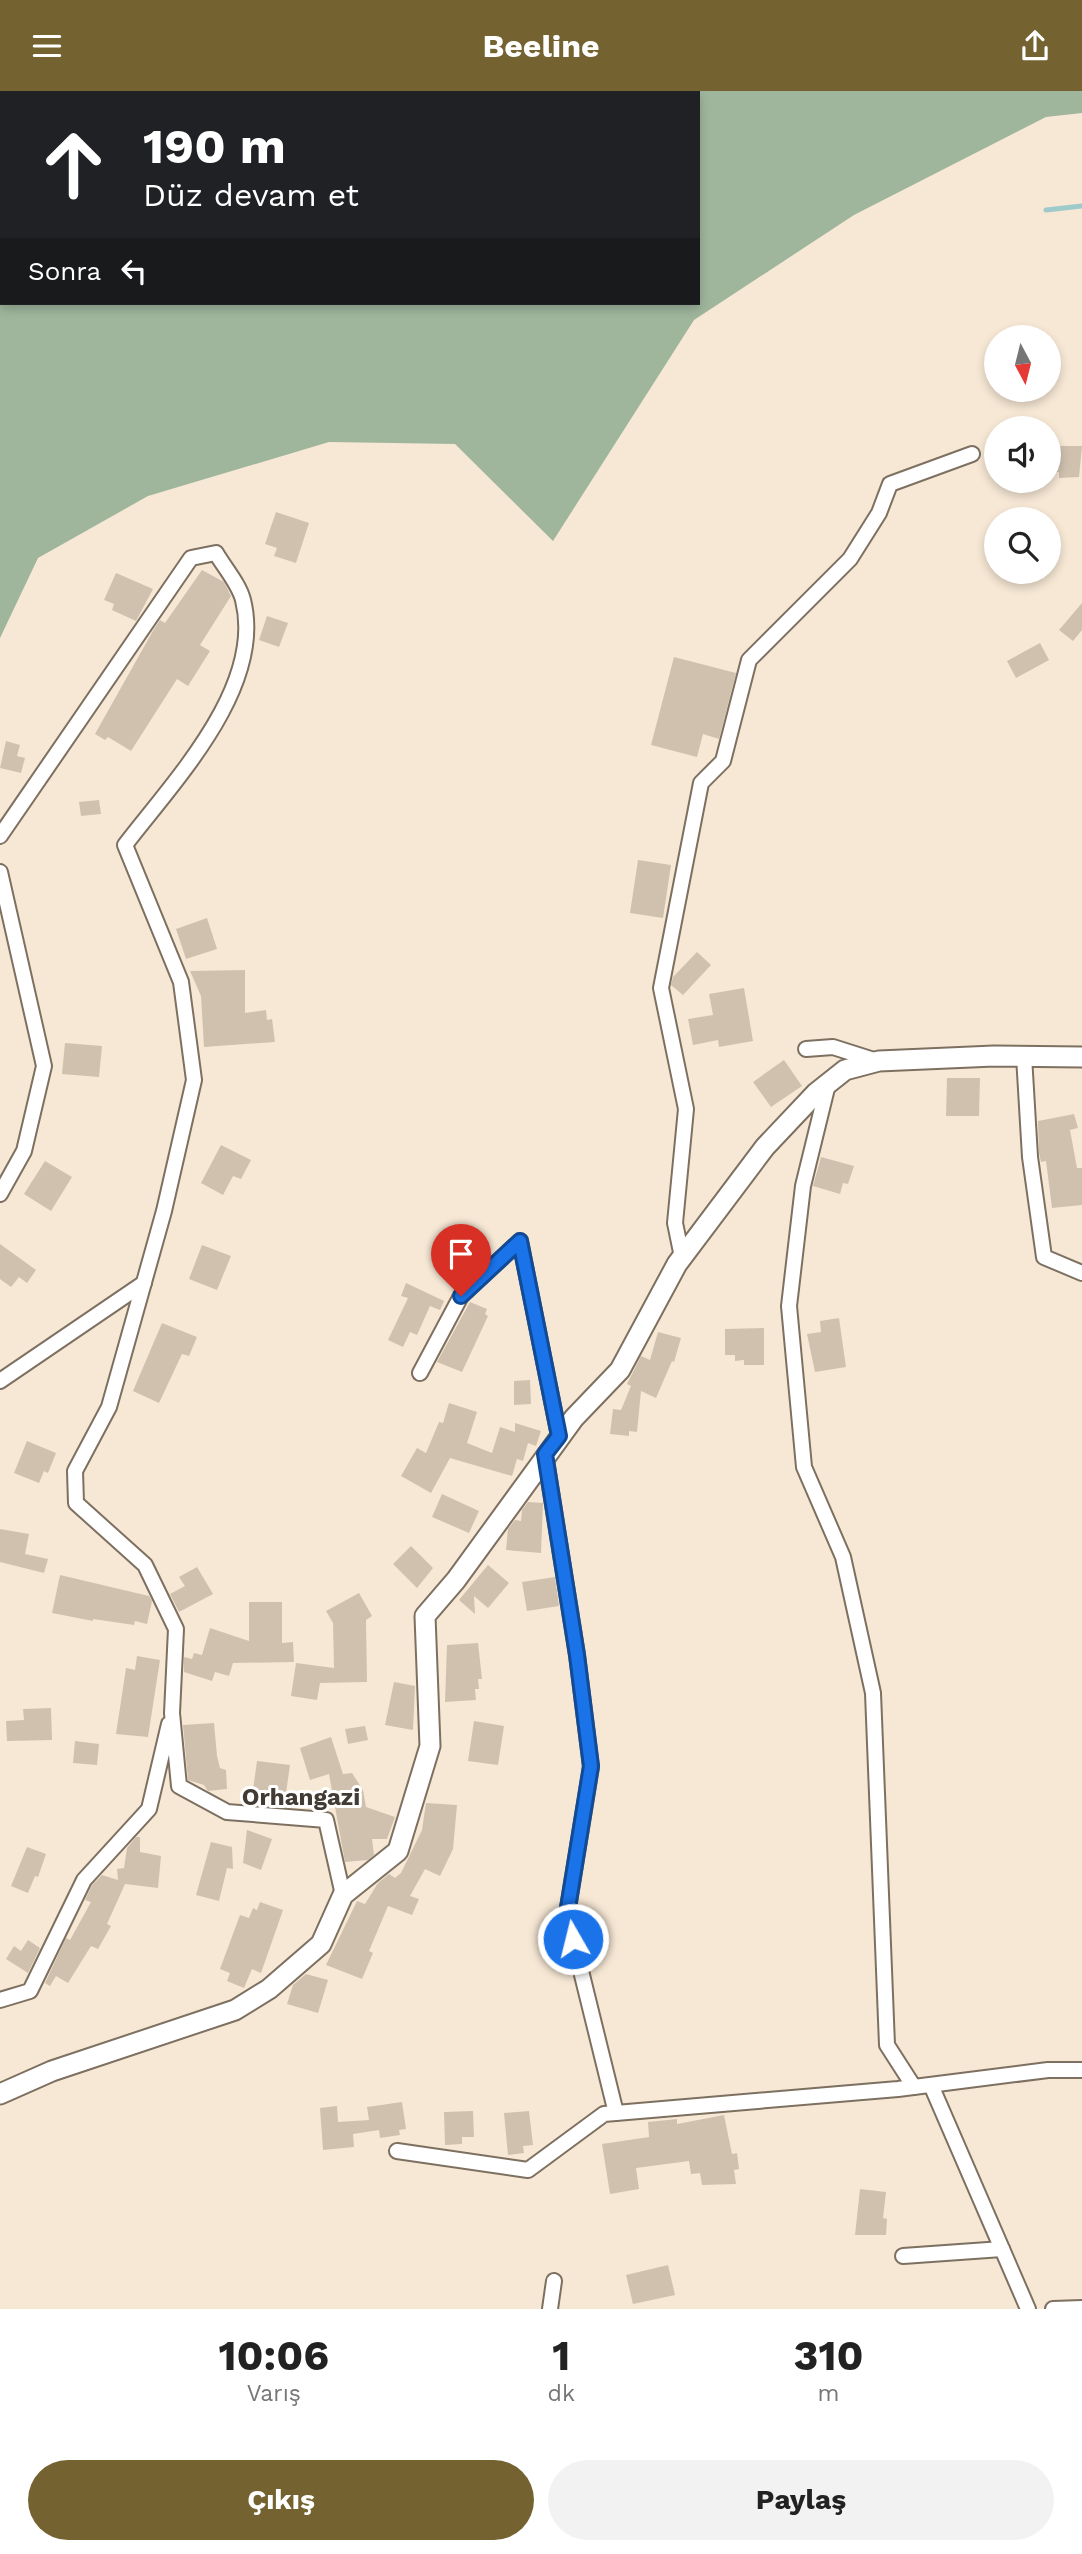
<!DOCTYPE html>
<html lang="tr">
<head>
<meta charset="utf-8">
<style>
	body { margin:0; font-family:"Work Sans",sans-serif; background:#f2f2f2; color:#222; height:100vh; display:flex; flex-direction:column; font-size:26px; white-space:nowrap }
	* { box-sizing:border-box; margin:0 }
	p { font-size:23px; color:#767676 }
	.icon { flex:none; width:38px; height:38px; fill:none; stroke:currentColor; stroke-width:2; stroke-linecap:round; stroke-linejoin:round }
	.map { position:relative; height:2218px; overflow:hidden }
	.panel { display:flex; flex-direction:column; background:#fff; flex:1 }
	.panel>* { flex:none }
	.guide { position:absolute; left:0px; top:0px; width:700px; height:214px; box-shadow:0 4px 10px #0003; background:#202124; color:#fff; overflow:hidden }
	.needle { width:46px; rotate:173deg }
	.fabs { position:absolute; left:984px; top:234px; display:grid; gap:14px }
	.fabs a { display:grid; place-items:center; width:77px; height:77px; border-radius:50%; background:#fff; box-shadow:0 4px 10px #0003; font-size:35px }
	.pin { position:absolute; display:grid; place-items:center; width:60px; height:60px; color:#fff; margin:-72px -30px; border-radius:50% 50% 50% 0; rotate:-45deg; box-shadow:0 0 7px #0007 }
	.pin .icon { rotate:45deg }
	.me { position:absolute; width:77px; margin:-38px; rotate:352deg; stroke-linejoin:round; filter:drop-shadow(0 0 5px #0008) }
	.turn { display:flex; align-items:center; gap:24px; height:147px; padding:0 28px; font-size:32px }
	.turn .icon { width:91px; height:91px; stroke-width:2.5 }
	.turn b { display:block; font-size:49px; line-height:60px }
	.then { display:flex; align-items:center; height:66px; padding:0 28px; background:#0003; gap:14px; font-size:26px }
	.eta { display:flex; justify-content:space-evenly; align-items:center; height:119px; text-align:center }
	.eta b { font-size:42px; font-weight:700; line-height:49px }
	.action { display:flex; gap:14px; margin-top:auto; padding:14px 28px }
	.action a { flex:1; height:80px; border-radius:42px; background:#746331; color:#fff; font-size:28px; font-weight:700; line-height:80px; text-align:center }
	.action a+a { background:#f2f2f2; color:#222 }
	header { display:flex; justify-content:space-between; align-items:center; height:91px; padding:0 28px; background:#746331; color:#fff; font-size:32px; font-weight:700 }
	.map>svg:first-child { display:block }
	.forest { fill:#9fb69d; fill-rule:evenodd }
	.lines { fill:none; stroke-linecap:round; stroke-linejoin:round }
	.stream { stroke:#9fcacb; stroke-width:5 }
	.building { fill:#d0c1af }
	.street-casing { stroke:#7d7060; stroke-width:18 }
	.secondary-casing { stroke:#7d7060; stroke-width:23 }
	.street { stroke:#fff; stroke-width:14 }
	.secondary { stroke:#fff; stroke-width:19 }
	.route-casing { stroke:#114b97; stroke-width:18 }
	.route { stroke:#1a73e8; stroke-width:12 }
	.labels { text-anchor:middle; dominant-baseline:central; stroke-width:6; stroke-linejoin:round; paint-order:stroke }
	.quarter-label { font-size:24px; font-weight:bold; fill:#413b34; stroke:#fff }
</style>
</head>
<body>
<header><svg class="icon" aria-label="menu" viewBox="0 0 24 24"><path d="M4 6h16M4 12h16M4 18h16"/></svg>Beeline<svg class="icon" aria-label="share" viewBox="0 0 24 24"><path d="M12 15V3M7 8l5-5 5 5M5 13v7h14v-7"/></svg></header>
<div class="map">
<svg width="1082" height="2218" viewBox="0 0 1082 2218">
	<rect width="100%" height="100%" fill="#f7e8d5"/>
	<path class="forest" d="M0 0H1082V22L1046 26 854 124 694 229 553 450 455 353 329 351 148 405 38 467 0 547ZM2 2H698V212H2Z"/>
	<g class="lines">
		<polyline class="stream" points="1046,119 1082,115"/>
	</g>
	<g class="building">
		<polygon points="1048,355 1082,355 1079,386 1059,387 1059,381 1048,381"/>
		<polygon points="276,421 309,432 296,472 274,465 277,457 265,453"/>
		<polygon points="202,479 224,491 231,505 200,554 210,560 188,595 177,588 131,660 108,646 105,649 95,643 154,538 160,529 165,532"/>
		<polygon points="116,482 153,498 136,530 112,519 114,513 104,509"/>
		<polygon points="1082,512 1082,539 1073,550 1059,539"/>
		<polygon points="267,525 288,532 279,556 259,549"/>
		<polygon points="1040,552 1049,569 1016,587 1007,570"/>
		<polygon points="674,566 736,582 719,648 703,643 697,666 651,654"/>
		<polygon points="6,650 20,654 17,665 25,667 21,682 0,677"/>
		<polygon points="99,709 101,723 81,725 79,711"/>
		<polygon points="638,769 671,774 663,827 630,822"/>
		<polygon points="207,827 217,858 186,868 176,838"/>
		<polygon points="697,861 711,874 683,904 671,894 673,886"/>
		<polygon points="245,879 245,922 266,919 267,929 272,928 275,951 204,956 201,905 190,880"/>
		<polygon points="744,897 753,950 719,956 718,949 693,954 688,928 713,924 709,903"/>
		<polygon points="65,952 102,955 99,986 62,983"/>
		<polygon points="784,969 802,995 771,1016 753,991"/>
		<polygon points="947,987 980,987 979,1025 946,1025"/>
		<polygon points="1074,1023 1078,1037 1070,1039 1077,1077 1082,1077 1082,1114 1052,1117 1046,1070 1041,1071 1039,1062 1038,1030"/>
		<polygon points="221,1054 251,1069 241,1088 233,1085 223,1104 201,1092"/>
		<polygon points="821,1066 854,1075 848,1093 843,1092 840,1103 813,1095"/>
		<polygon points="45,1070 72,1086 51,1120 24,1103"/>
		<polygon points="0,1153 36,1179 27,1192 19,1186 11,1196 0,1188"/>
		<polygon points="202,1154 231,1165 217,1199 189,1188"/>
		<polygon points="452,1154 471,1161 468,1169 476,1172 473,1181 462,1191 442,1183"/>
		<polygon points="406,1192 444,1210 440,1219 430,1215 417,1244 410,1241 403,1256 388,1249 408,1207 401,1205"/>
		<polygon points="470,1211 487,1218 485,1223 488,1225 462,1281 437,1271"/>
		<polygon points="839,1227 846,1276 815,1281 807,1243 821,1241 820,1230"/>
		<polygon points="162,1232 197,1246 189,1265 182,1263 159,1312 133,1300"/>
		<polygon points="764,1237 764,1274 744,1274 744,1269 735,1270 735,1264 725,1264 725,1238"/>
		<polygon points="658,1241 681,1247 674,1271 672,1270 656,1307 641,1300 637,1341 629,1340 629,1345 610,1343 613,1318 621,1319 631,1295 627,1293 641,1265 650,1269"/>
		<polygon points="530,1289 531,1313 514,1314 514,1290"/>
		<polygon points="449,1312 477,1321 467,1352 492,1362 500,1336 515,1341 515,1332 541,1340 536,1355 528,1352 523,1370 517,1368 512,1385 450,1367 431,1402 401,1385 417,1357 426,1362 439,1331 443,1332"/>
		<polygon points="27,1350 56,1362 48,1382 44,1380 39,1392 14,1382"/>
		<polygon points="442,1403 479,1420 469,1442 432,1426"/>
		<polygon points="528,1411 543,1412 541,1462 506,1459 508,1438 515,1429 521,1430 522,1419"/>
		<polygon points="0,1438 29,1443 25,1463 48,1468 44,1482 0,1471"/>
		<polygon points="411,1455 433,1477 417,1497 393,1473"/>
		<polygon points="488,1474 509,1492 488,1517 474,1505 475,1523 459,1509"/>
		<polygon points="197,1476 213,1503 179,1521 170,1503 185,1495 179,1486"/>
		<polygon points="60,1484 149,1505 152,1510 147,1533 135,1530 134,1534 93,1528 93,1530 52,1522"/>
		<polygon points="555,1486 559,1515 527,1520 522,1491"/>
		<polygon points="359,1502 372,1525 366,1529 367,1591 320,1592 317,1609 291,1605 296,1572 334,1577 333,1532 326,1520"/>
		<polygon points="249,1511 282,1511 282,1552 293,1551 294,1571 233,1572 229,1585 215,1581 212,1590 184,1581 184,1566 192,1568 194,1562 202,1564 210,1537 249,1550"/>
		<polygon points="478,1552 482,1588 478,1588 479,1598 475,1598 476,1609 445,1611 447,1554"/>
		<polygon points="137,1565 160,1569 148,1646 116,1643 126,1577 135,1579"/>
		<polygon points="394,1591 415,1595 413,1639 385,1634"/>
		<polygon points="51,1617 52,1649 7,1650 6,1630 24,1629 23,1618"/>
		<polygon points="474,1630 504,1635 498,1674 468,1670"/>
		<polygon points="214,1632 217,1665 220,1677 226,1679 227,1698 208,1700 204,1694 188,1689 183,1634"/>
		<polygon points="365,1635 368,1649 348,1653 345,1638"/>
		<polygon points="331,1646 343,1683 352,1682 363,1699 366,1716 395,1726 387,1748 372,1748 374,1764 368,1769 345,1771 329,1683 310,1689 300,1657"/>
		<polygon points="75,1650 99,1653 97,1674 73,1672"/>
		<polygon points="257,1670 290,1674 284,1716 251,1713"/>
		<polygon points="426,1712 457,1714 453,1758 440,1785 425,1778 410,1805 419,1808 412,1824 388,1815 369,1860 373,1862 362,1888 326,1874 357,1810 365,1813 378,1792 389,1783 395,1787 401,1782 422,1739"/>
		<polygon points="247,1739 272,1748 261,1779 243,1772"/>
		<polygon points="136,1746 140,1746 140,1761 161,1765 158,1797 125,1793 107,1833 111,1835 98,1858 91,1855 68,1892 56,1885 50,1895 45,1892 66,1847 70,1849 91,1811 85,1809 92,1794 102,1784 118,1789 117,1778 124,1777 127,1757"/>
		<polygon points="211,1751 232,1756 233,1778 227,1777 219,1810 196,1804"/>
		<polygon points="27,1756 46,1763 38,1786 35,1785 28,1802 11,1795"/>
		<polygon points="260,1811 283,1819 261,1882 252,1878 244,1897 227,1890 230,1882 220,1878 240,1824 249,1827 253,1817 257,1819"/>
		<polygon points="28,1849 40,1857 28,1882 6,1868 14,1855 21,1860"/>
		<polygon points="306,1883 328,1889 318,1922 287,1913 293,1894"/>
		<polygon points="402,2011 406,2038 399,2039 400,2044 380,2047 379,2039 353,2043 354,2056 323,2059 320,2017 337,2015 338,2031 369,2029 367,2016"/>
		<polygon points="473,2020 474,2046 462,2046 462,2053 445,2054 444,2021"/>
		<polygon points="529,2020 533,2054 523,2055 524,2062 508,2064 504,2022"/>
		<polygon points="724,2024 732,2063 737,2062 739,2078 734,2079 736,2093 702,2094 700,2082 691,2083 689,2070 636,2077 639,2098 610,2103 602,2053 649,2046 648,2031 677,2028 677,2033"/>
		<polygon points="860,2098 886,2101 883,2127 887,2128 886,2144 855,2144"/>
		<polygon points="668,2174 675,2204 633,2213 626,2184"/>
	</g>
	<g class="lines">
		<g class="street-casing">
			<g id="street">
				<path d="M0 745 191 467 216 462C224 476 239 493 243 509 265 596 174 690 125 754L181 891 194 989 164 1120 109 1316 75 1380 76 1412 145 1474 176 1538 172 1622 179 1695 227 1721 326 1729 343 1804"/>
				<polyline points="0,781 44,975 24,1060 0,1103"/>
				<polyline points="806,958 833,956 877,970"/>
				<polyline points="1024,965 1030,1066 1044,1166 1082,1182"/>
				<polyline points="828,993 803,1095 789,1215 804,1376 843,1466 873,1602 887,1954 914,1996"/>
				<polyline points="682,1166 675,1132 686,1018 661,897 701,692 723,670 749,569 850,468 879,422 890,393 972,363"/>
				<polyline points="420,1282 461,1205 520,1150 559,1345"/>
				<polyline points="0,1290 144,1192"/>
				<polyline points="545,1363 577,1564 591,1676 567,1823 616,2022"/>
				<polyline points="0,1909 30,1900 84,1789 149,1718 169,1633"/>
				<polyline points="931,1994 1028,2218"/>
				<polyline points="397,2060 528,2079 604,2023 898,1998 1048,1979 1082,1979"/>
				<polyline points="903,2165 1002,2158"/>
				<polyline points="550,2218 554,2190"/>
				<polyline points="1053,2218 1082,2217"/>
			</g>
		</g>
		<g class="secondary-casing">
			<polyline id="secondary" points="0,2003 52,1980 235,1919 269,1898 321,1853 343,1804 398,1760 430,1655 425,1525 456,1489 574,1327 620,1279 677,1173 765,1056 816,1002 845,979 879,970 994,965 1082,966"/>
		</g>
		<use href="#street" class="street"/>
		<use href="#secondary" class="secondary"/>
	</g>
	<g class="lines">
		<g class="route-casing">
			<polyline id="route" points="461,1205 520,1150 559,1345 545,1363 577,1564 591,1675 567,1823 573,1848"/>
		</g>
		<use href="#route" class="route"/>
	</g>
	<g class="labels">
		<g class="quarter-label">
			<text x="301" y="1706">Orhangazi</text>
		</g>
	</g>
</svg>
<div class="fabs">
<a><svg class="needle" viewBox="-14 -14 28 28"><path d="M0-13l5 13h-10z" fill="#e53935"/><path d="M0 13l5-13h-10z" fill="#767676"/></svg></a>
<a><svg class="icon" aria-label="sound" viewBox="0 0 24 24"><path d="M4 9h4l5-4v14l-5-4H4zM17 9q2 3 0 6"/></svg></a>
<a><svg class="icon" aria-label="search" viewBox="0 0 24 24"><circle cx="10" cy="10" r="6"/><path d="M15 15l6 6"/></svg></a>
</div>
<div class="pin" style="left:461px;top:1205px;background:#d93025"><svg class="icon" aria-label="arrive" viewBox="0 0 24 24"><path d="M6 21V4h12l-3 4 3 4H6"/></svg></div>
<svg class="me" style="left:573px;top:1848px" viewBox="-20 -20 40 40"><circle r="17" fill="#1a73e8" stroke="#fff" stroke-width="3"/><path d="M0-11L8 9 0 5-8 9z" fill="#fff"/></svg>
<div class="guide">
<div class="turn"><svg class="icon" aria-label="ahead" viewBox="0 0 24 24"><path d="M12 20V5M6 11l6-6 6 6"/></svg><div><b>190 m</b>Düz devam et</div></div>
<div class="then">Sonra<svg class="icon" aria-label="left" viewBox="0 0 24 24"><path d="M17 20v-9H6M10 6l-5 5 5 5"/></svg></div>
</div>
</div>
<section class="panel">
<div class="eta">
<div><b>10:06</b><p>Varış</p></div>
<div><b>1</b><p>dk</p></div>
<div><b>310</b><p>m</p></div>
</div>
<div class="action"><a>Çıkış</a><a>Paylaş</a></div>
</section>
</body>
</html>
